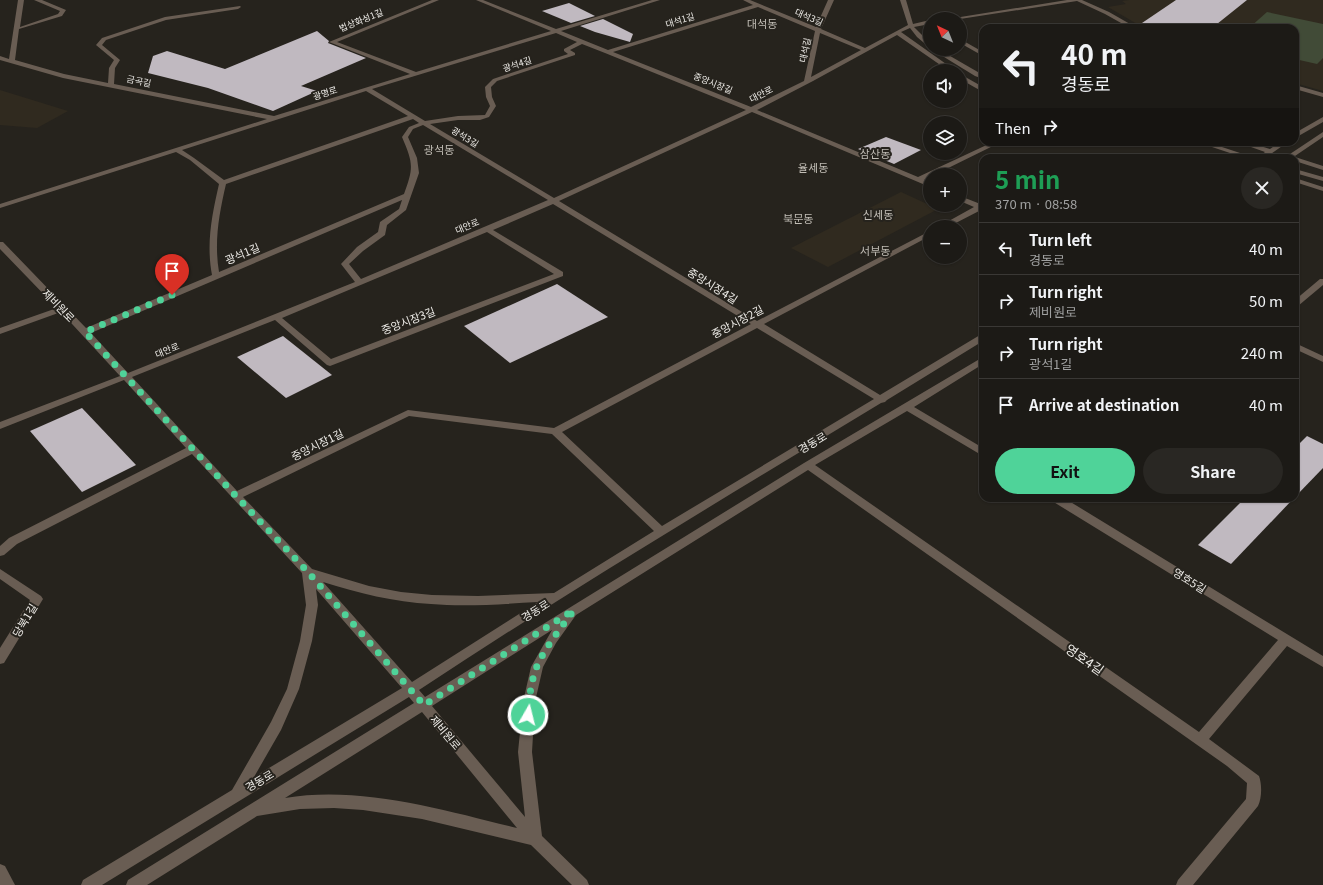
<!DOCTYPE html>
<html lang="en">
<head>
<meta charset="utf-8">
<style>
	body { margin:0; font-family:Georgia,"Noto Sans KR",serif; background:#292723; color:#f1f3f6; height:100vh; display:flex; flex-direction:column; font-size:15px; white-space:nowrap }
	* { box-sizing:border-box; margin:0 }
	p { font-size:13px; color:#a0a1a1 }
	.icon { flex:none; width:22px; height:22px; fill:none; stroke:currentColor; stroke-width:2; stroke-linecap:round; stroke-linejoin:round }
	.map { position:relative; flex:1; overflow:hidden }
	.panel { position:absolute; left:979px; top:154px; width:320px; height:348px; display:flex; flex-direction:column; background:#1c1a16; border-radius:12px; box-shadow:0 1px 3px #0004,0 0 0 1px #3a3835 }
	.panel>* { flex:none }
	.guide { position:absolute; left:979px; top:24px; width:320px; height:122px; border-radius:12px; box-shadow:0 1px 3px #0004,0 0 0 1px #3a3835; background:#1c1a16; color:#f1f3f6; overflow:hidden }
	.needle { width:26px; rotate:317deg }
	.buttons { position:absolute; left:923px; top:12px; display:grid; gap:8px }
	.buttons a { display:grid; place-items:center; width:44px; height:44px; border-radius:50%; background:#1c1a16; box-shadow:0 1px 3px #0004,0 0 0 1px #3a3835; font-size:20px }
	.pin { position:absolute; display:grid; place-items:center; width:34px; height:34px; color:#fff; margin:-41px -17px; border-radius:50% 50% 50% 0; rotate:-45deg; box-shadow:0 0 4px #0007 }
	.pin .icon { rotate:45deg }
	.me { position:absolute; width:44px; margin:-22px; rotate:8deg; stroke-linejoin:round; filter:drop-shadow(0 0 3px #0008) }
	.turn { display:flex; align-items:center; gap:14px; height:84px; padding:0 16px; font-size:18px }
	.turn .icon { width:52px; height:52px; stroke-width:2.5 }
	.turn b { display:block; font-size:28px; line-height:34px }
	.then { display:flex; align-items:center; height:38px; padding:0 16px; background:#0003; gap:8px; font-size:15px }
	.round { display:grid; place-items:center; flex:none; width:42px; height:42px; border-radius:21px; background:#292723 }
	.overview { display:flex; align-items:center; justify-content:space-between; height:68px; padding:0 16px }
	h1 { font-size:24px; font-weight:700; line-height:30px; color:#1e9e55 }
	.primary-button { display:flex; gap:8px; margin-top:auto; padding:8px 16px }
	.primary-button a { flex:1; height:46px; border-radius:24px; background:#4fd399; color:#111; font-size:16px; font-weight:700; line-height:46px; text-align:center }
	.primary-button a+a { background:#292723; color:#f1f3f6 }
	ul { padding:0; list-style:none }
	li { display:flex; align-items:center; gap:12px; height:52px; padding:0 16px; border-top:1px solid #3a3835 }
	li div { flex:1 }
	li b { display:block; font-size:15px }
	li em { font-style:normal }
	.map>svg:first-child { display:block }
	.built { fill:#302a1f }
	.green { fill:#414b37 }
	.building { fill:#c0b9c0 }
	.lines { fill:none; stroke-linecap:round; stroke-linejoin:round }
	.minor { fill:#695d53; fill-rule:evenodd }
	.route { stroke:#4fd399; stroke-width:7; stroke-dasharray:0 12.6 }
	.labels { text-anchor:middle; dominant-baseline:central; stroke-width:4; stroke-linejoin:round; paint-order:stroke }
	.far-street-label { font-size:9px; fill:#edebe7; stroke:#26231d }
	.far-quarter-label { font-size:11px; fill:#c2beb6; stroke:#26231d }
	.street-label { font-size:11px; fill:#edebe7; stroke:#26231d }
	.near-street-label { font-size:13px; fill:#edebe7; stroke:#26231d }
</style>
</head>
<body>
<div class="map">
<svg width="1323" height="885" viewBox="0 0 1323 885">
	<rect width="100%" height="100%" fill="#26231d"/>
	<g class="built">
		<polygon points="1129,0 1323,0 1323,91 1295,83 1295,28 1144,28 1108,7 1126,4 1122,1"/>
		<polygon points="0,90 68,111 37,128 0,125"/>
		<polygon points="901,192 938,209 828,267 791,248"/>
	</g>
	<polygon class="green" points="1267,12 1323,24 1323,58 1317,64 1295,59 1295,28 1249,28"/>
	<g class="building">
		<polygon points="1176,0 1247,0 1212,28 1164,28 1142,23"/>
		<polygon points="569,3 595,16 571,23 542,11"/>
		<polygon points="603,19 633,34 630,42 595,32 580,26"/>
		<polygon points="317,31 329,41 328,43 366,58 301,86 317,91 273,111 208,88 148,73 153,56 167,51 225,69"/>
		<polygon points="886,137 921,150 894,164 858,149"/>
		<polygon points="557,284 608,317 510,363 464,326"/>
		<polygon points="283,336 332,375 286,398 237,357"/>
		<polygon points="82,408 136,465 82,492 30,431"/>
		<polygon points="1307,436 1323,444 1323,468 1295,497 1295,448"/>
		<polygon points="1245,498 1294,498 1231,564 1198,545"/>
	</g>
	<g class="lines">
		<g class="minor">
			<path d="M18 0H24L20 27 58 14 60 11 34 0H42L66 10 62 16 19 29 15 60 64 74 108 83 109 68 114 60 96 45 102 38 165 17 240 6 241 7 238 9 166 20 106 40 102 45 120 60 115 68 114 84 274 116 410 74 329 42 432 0H439L337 42 416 72 551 31 476 0H483L556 29 652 0H660L561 31 608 50 753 5 743 0H750L816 27 828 0H834L821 29 865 48 908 25 900 0H906L913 24 930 20V24L914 27 930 43V48L917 37 910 28 901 32 956 71H949L897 35 813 81 757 110 918 177 993 142H1001L934 175H930V177L924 180 930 182V187L752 112 559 201 757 321 930 231V236L764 324 880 395 980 335 983 334V341L887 400 885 402 881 403C726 497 570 590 419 690L425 697 804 463 983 357V364L914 407 983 448V456L907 411 815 465 1199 732 1278 640 1052 501 1051 498H1064L1323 656V667L1287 646 1209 739 1259 776C1262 784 1262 798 1258 806L1193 885H1176L1178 880 1246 799 1247 783 1227 766 808 470 576 615 556 643 543 667 535 702 532 752 542 836 587 880 589 885H572L531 845 422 819 363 810 334 808 300 809 257 816 147 885H126L128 880 414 703 409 697 102 885H81L83 880 232 790 271 722 287 689 300 641 306 605 302 573 192 454 17 544 4 555 0 556V546L9 538 186 448 124 380 0 429V422L120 376 61 312 0 334V328L57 308 0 249V242H3L86 328 212 275C206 243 212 215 219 184L190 160 176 152 0 208V204L267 119 63 78 0 60V56L9 59ZM758 7 815 31 804 81 751 107 613 52ZM556 33 577 42 564 49V51L568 54 493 79 485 87 486 97 490 106 485 115 458 116 425 121 372 89ZM820 33 861 50 811 77ZM582 44 605 53 746 110 554 198 430 124 458 120H480L489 117 496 106 492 97 491 87 497 81 575 55V53L570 50ZM366 91 408 116 224 180 194 158 182 150ZM413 119 419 123 409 127 402 137C413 163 414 167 404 194L219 272C214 242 219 214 226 184ZM423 125 548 200 361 279 349 264 363 251 385 235 387 225 406 210 419 173 417 158 408 137 413 129ZM402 200 399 209 380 222 378 232 357 247 341 264 355 282 128 373 91 333ZM553 204 751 324 554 428 408 410 237 491 132 377 275 320 327 365 330 366 563 276V272L493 230ZM487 232 554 274 331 359 282 318ZM757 328 874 399 662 526 562 432ZM409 416 552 434 654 531 554 593 478 596 432 595 401 592 369 586 312 569 243 497ZM323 582C358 593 394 602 431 604 466 607 502 604 538 602L412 682ZM316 589 402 688 254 777 281 730 299 689 312 641 318 605ZM552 630 531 667 523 702 518 752 525 817 432 706ZM422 712 517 828C444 810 359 785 285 798Z"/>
			<polygon points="1067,0 1082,0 1109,12 1137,28 1130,28 1105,14 1077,1 960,19 948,19"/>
			<polygon points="960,39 983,52 983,56 960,43"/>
			<polygon points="931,49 938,49 983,75 983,79 975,76"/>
			<polygon points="960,74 983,87 983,92 960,79"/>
			<polygon points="1295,85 1323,93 1323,97 1295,89"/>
			<polygon points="1323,117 1323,122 1295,138 1295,133"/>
			<polygon points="1323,132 1323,137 1292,158 1284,158"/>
			<polygon points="1197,142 1207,142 1255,158 1245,158"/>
			<polygon points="1237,142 1247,142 1270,149 1280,142 1288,142 1265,158 1257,158 1265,152"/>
			<polygon points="1295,157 1323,166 1323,170 1295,161 1295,158 1292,158"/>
			<polygon points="1295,169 1323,177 1323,181 1295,173"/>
			<polygon points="1295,178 1323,187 1323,191 1295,182"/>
			<polygon points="960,196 983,205 983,210 981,210 948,227 938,227 974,207 960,201"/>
			<polygon points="1320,279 1323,279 1323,285 1298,306 1295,307 1295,300"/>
			<polygon points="1295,343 1323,356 1323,362 1295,349"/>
			<polygon points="0,569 41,596 43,599 4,663 0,664 0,648 30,600 0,579"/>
			<polygon points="0,864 5,866 15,885 0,885"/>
		</g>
	</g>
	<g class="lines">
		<path class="route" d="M172 295 85 332 236 496 308 572 424 705 574 610C561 628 546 646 537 666 531 681 529 699 528 715"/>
	</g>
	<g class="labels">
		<g class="far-street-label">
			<text transform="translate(809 17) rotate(23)">대석3길</text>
			<text transform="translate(361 20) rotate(-22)">법상화성1길</text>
			<text transform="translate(680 20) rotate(-17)">대석1길</text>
			<text transform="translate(805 50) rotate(-78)">대석길</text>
			<text transform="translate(517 64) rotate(-18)">광석4길</text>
			<text transform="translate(139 81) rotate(12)">금곡길</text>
			<text transform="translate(713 83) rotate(22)">중앙시장길</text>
			<text transform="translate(325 93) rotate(-18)">광명로</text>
			<text transform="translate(761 94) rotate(-27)">대안로</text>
			<text transform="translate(465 137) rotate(31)">광석3길</text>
			<text transform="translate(467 226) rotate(-23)">대안로</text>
			<text transform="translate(167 350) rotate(-22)">대안로</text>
		</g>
		<g class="far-quarter-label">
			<text x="762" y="23">대석동</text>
			<text x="439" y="149">광석동</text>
			<text x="875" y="153">삼산동</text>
			<text x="813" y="167">율세동</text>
			<text x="878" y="214">신세동</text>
			<text x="798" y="218">북문동</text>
			<text x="875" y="250">서부동</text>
		</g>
		<g class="street-label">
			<text transform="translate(242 253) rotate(-23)">광석1길</text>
			<text transform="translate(713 285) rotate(32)">중앙시장4길</text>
			<text transform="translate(59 305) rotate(46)">제비원로</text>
			<text transform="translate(408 320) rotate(-21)">중앙시장3길</text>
			<text transform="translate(737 321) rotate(-28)">중앙시장2길</text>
			<text transform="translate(812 442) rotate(-31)">경동로</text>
			<text transform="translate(317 444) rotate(-26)">중앙시장1길</text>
			<text transform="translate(1190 580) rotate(32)">영호5길</text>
			<text transform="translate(535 610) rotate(-32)">경동로</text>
			<text transform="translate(24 620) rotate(-59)">당북1길</text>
			<text transform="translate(446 732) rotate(50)">제비원로</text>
			<text transform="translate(259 780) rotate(-31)">경동로</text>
		</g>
		<g class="near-street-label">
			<text transform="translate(1085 659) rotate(35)">영호4길</text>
		</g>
	</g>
</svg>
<div class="buttons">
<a><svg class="needle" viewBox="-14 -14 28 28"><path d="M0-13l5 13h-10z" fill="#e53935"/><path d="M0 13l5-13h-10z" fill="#a0a1a1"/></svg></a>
<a><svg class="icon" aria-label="sound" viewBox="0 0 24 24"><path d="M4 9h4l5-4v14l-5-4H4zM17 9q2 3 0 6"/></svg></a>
<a><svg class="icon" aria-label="layers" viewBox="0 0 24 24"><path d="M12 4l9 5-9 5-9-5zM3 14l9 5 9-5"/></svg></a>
<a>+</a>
<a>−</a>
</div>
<div class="pin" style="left:172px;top:295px;background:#d93025"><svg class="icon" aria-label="arrive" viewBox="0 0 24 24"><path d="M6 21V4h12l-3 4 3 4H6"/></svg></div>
<svg class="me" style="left:528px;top:715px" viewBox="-20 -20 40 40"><circle r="17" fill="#4fd399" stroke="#fff" stroke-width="3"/><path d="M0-11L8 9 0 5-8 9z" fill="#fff"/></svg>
<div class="guide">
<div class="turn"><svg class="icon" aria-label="left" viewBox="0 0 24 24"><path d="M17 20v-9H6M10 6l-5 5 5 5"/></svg><div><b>40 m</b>경동로</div></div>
<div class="then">Then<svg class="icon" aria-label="right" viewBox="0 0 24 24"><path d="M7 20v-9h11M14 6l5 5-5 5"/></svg></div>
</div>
<section class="panel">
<div class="overview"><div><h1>5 min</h1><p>370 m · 08:58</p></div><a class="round"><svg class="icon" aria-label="close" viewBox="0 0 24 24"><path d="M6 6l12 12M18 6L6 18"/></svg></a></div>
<ul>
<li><svg class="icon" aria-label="left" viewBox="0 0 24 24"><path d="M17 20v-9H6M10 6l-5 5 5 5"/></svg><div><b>Turn left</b><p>경동로</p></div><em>40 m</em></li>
<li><svg class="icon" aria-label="right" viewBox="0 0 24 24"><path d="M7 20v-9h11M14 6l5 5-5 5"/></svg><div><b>Turn right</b><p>제비원로</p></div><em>50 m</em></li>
<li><svg class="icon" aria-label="right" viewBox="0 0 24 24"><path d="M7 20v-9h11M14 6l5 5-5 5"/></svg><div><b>Turn right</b><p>광석1길</p></div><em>240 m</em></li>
<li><svg class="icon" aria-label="arrive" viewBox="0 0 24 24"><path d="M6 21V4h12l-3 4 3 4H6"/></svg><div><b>Arrive at destination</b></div><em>40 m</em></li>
</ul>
<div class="primary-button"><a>Exit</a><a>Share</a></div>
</section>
</div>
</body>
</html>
